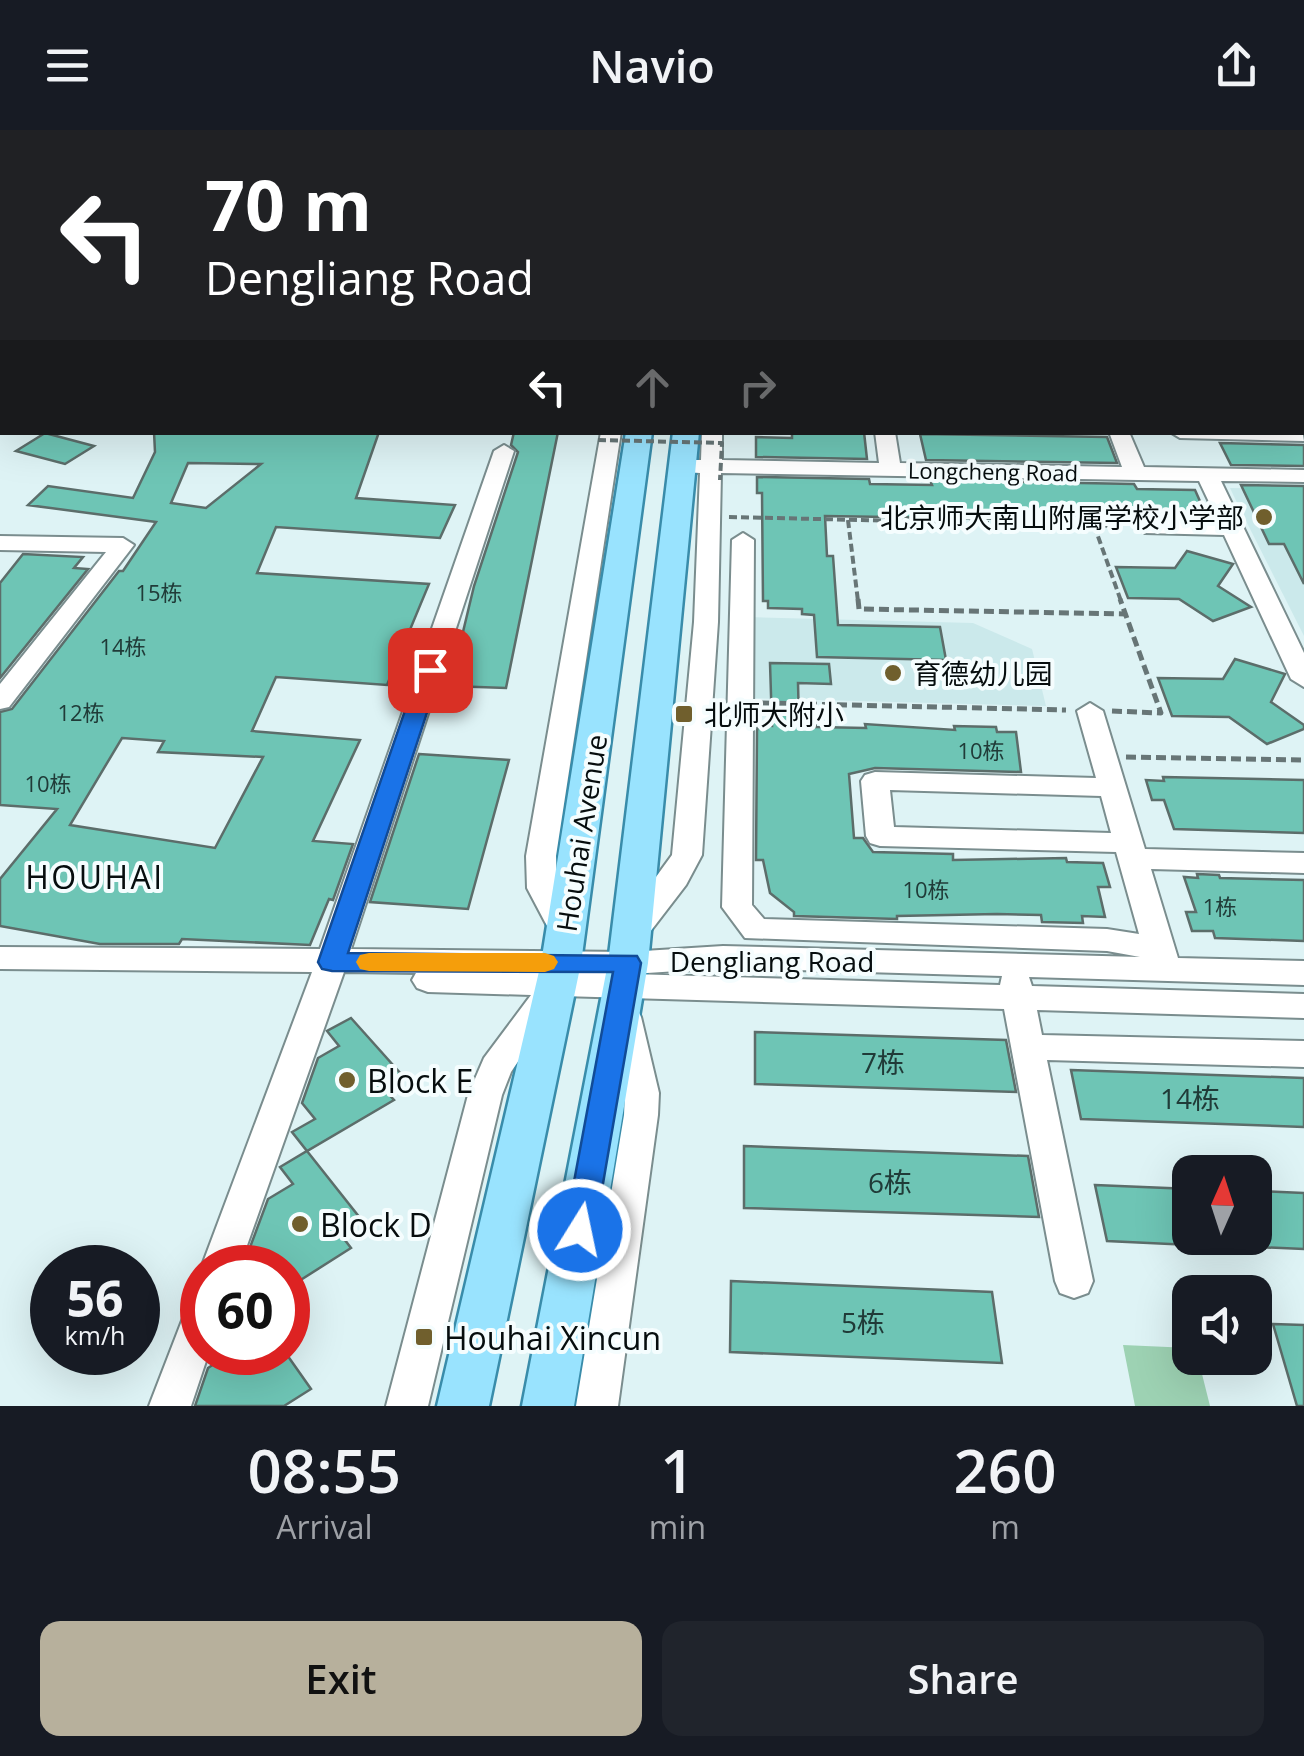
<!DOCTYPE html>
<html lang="en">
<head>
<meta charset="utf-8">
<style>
	body { margin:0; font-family:"Open Sans","Noto Sans SC",sans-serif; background:#20242c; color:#f1f3f6; height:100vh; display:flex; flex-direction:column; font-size:38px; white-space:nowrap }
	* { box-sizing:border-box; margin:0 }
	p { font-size:32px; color:#9ea1a6 }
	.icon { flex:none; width:55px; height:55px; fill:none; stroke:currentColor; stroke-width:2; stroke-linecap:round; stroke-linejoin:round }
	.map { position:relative; height:1276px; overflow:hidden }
	.details { display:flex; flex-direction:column; background:#171b24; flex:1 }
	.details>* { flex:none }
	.guide { position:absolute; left:0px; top:0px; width:1305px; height:305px; box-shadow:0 10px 40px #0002; background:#202124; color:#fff; overflow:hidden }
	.needle { width:65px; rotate:3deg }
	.tools { position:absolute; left:1172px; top:1025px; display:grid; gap:20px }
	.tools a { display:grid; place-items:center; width:100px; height:100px; border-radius:20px; background:#171b24; box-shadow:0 10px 40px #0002; font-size:50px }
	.speed { position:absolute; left:30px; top:1115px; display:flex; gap:20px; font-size:50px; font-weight:700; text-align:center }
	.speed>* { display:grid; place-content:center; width:130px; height:130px; border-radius:50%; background:#171b24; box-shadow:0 10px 40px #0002; line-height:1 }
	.speed small { font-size:25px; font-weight:400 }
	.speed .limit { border:15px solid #d22; background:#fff; color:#111 }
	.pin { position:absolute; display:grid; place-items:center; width:85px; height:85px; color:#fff; margin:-42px; border-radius:20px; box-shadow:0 5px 15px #0006 }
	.me { position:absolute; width:110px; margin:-55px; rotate:10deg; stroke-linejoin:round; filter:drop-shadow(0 0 8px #0008) }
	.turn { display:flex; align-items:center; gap:35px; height:210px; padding:0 40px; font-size:45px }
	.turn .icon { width:130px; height:130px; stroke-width:2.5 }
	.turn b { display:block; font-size:70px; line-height:85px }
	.lanes { display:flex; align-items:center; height:95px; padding:0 40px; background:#0003; justify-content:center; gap:50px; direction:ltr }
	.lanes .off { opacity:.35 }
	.eta { display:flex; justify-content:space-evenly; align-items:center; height:170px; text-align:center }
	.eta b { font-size:60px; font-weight:600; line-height:70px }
	.primary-button { display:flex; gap:20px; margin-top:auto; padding:20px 40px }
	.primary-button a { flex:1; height:115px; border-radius:20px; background:#b7b09c; color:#111; font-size:40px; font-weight:600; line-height:115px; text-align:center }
	.primary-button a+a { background:#20242c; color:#f1f3f6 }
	header { display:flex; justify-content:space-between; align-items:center; height:130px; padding:0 40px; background:#171b24; font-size:45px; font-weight:600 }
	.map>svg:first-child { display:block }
	.built { fill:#cbe9eb }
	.green { fill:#9dd2b3 }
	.building { fill:#6ec5b5; stroke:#5c6d6a; stroke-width:2.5; fill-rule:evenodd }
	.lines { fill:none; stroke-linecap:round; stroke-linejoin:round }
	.minor-casing { stroke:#7a8d8e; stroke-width:4 }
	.major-casing { stroke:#398caa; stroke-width:5 }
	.path-far2 { stroke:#677576; stroke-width:2.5; stroke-dasharray:6 2.5; stroke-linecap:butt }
	.path-far1 { stroke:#677576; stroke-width:4; stroke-dasharray:8 4; stroke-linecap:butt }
	.path { stroke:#677576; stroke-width:5; stroke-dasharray:10 5; stroke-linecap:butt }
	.minor { fill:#fff; fill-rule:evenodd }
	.major { fill:#99e3fe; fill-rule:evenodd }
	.path-bridge { stroke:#677576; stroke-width:4; stroke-dasharray:8 4; stroke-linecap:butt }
	.route { fill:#1a73e8; stroke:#114b97; stroke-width:2.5 }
	.slow { fill:#f59e0b }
	.poi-dot { fill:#705f2d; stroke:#f5fdfe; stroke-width:4 }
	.labels { text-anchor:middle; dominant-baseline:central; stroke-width:8; stroke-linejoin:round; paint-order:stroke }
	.far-street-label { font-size:22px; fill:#060d0e; stroke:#f5fdfe }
	.number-label { font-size:22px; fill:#203b38 }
	.poi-label { font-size:28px; fill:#060d0e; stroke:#f5fdfe; text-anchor:start }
	.street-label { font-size:28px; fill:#060d0e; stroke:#f5fdfe }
	.near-number-label { font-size:28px; fill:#203b38 }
	.quarter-label { font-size:32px; letter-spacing:2.5px; fill:#060d0e; stroke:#f5fdfe }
	.near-poi-label { font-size:32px; fill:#060d0e; stroke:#f5fdfe; text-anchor:start }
</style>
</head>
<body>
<header><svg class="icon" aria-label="menu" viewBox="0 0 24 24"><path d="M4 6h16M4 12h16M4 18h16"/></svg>Navio<svg class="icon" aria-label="share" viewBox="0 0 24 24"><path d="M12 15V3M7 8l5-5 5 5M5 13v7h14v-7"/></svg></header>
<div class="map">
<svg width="1304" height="1276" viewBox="0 0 1304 1276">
	<rect width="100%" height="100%" fill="#def3f5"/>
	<g class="built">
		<polygon points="1230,358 1304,359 1304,506 1240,379"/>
		<polygon points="747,487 973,493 1032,519 1046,576 747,568"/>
	</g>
	<polygon class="green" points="1123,1215 1190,1218 1190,1228 1198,1228 1210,1276 1135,1276"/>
	<g class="building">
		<path d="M154 302H379L356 368 455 375 440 408 276 397 257 443 429 454 387 555 276 547 252 601 360 610 313 711 353 714 333 770 329 769 310 815 182 809 179 814H100L0 796V749L57 679 0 675V582L12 579 119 441H123L156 392 28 375 48 356 133 368 155 322ZM188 333 261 334 206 378 171 373ZM122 608 164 611 158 622 263 627 215 718 70 695Z"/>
		<polygon points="514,302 558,302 506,558 450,556 474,456 518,322 511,315"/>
		<polygon points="792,302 864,302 867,329 756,327 756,307 792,308"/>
		<polygon points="45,303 94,316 65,334 16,321"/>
		<polygon points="920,304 1107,307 1117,333 926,330"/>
		<polygon points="1220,313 1304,315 1304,336 1231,335"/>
		<polygon points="757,347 869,349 870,354 932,355 930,350 1134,354 1137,359 1195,360 1207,387 1145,385 1134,391 825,386 827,426 833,426 838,495 940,497 946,530 817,527 814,485 802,484 802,479 768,478 768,471 763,471 762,363 757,363"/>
		<polygon points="1241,355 1304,356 1304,454 1284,414 1269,414"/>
		<polygon points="1187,421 1233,434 1218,456 1251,477 1213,491 1179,469 1128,468 1116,437 1175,438"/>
		<polygon points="23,424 83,427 74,438 88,439 0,548 0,453"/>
		<polygon points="1235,529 1285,544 1271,572 1304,595 1304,599 1267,614 1229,587 1172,586 1158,548 1223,549"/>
		<polygon points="770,533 829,534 831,554 798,553 799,592 815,593 816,597 866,598 865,594 955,600 954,596 996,597 997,602 1016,602 1021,642 875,638 849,644 854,708 863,708 873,722 953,724 953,730 1066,728 1067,732 1103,733 1110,757 1098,757 1105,787 1082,786 1083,793 1042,792 1041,785 997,784 897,786 897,789 794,786 794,782 770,763 763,730 756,730 757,601 758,595 772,596"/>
		<polygon points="419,624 509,630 468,779 370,772"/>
		<polygon points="1163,647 1304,650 1304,703 1174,699 1164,670 1152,670 1146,650 1164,651"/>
		<polygon points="1197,744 1219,745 1220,748 1304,750 1304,811 1215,808 1213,801 1192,801 1186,782 1196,782 1184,747 1198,748"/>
		<polygon points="351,888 401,944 381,956 394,970 307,1021 292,1002 315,989 302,973 318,928 339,916 327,901"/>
		<polygon points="755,902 1006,910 1016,962 755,954"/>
		<polygon points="1071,940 1304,948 1304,997 1081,989"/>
		<polygon points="744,1016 1028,1026 1039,1087 744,1078"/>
		<polygon points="307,1021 360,1088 338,1101 351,1118 288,1158 288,1138 262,1138 249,1120 268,1069 293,1054 280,1037"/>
		<polygon points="1095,1055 1190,1059 1190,1115 1107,1111"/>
		<polygon points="1255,1061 1304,1063 1304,1119 1255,1117"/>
		<polygon points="731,1151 992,1162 1002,1233 730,1222"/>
		<polygon points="1273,1194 1304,1195 1304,1276 1297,1276"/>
		<polygon points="232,1222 285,1222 311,1259 284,1276 195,1276 208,1238"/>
	</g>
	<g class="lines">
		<g class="minor-casing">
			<g id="minor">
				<rect x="765" y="0" width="14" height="2"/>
				<polygon points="0,45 2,46 2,54 0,55"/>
				<polygon points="2,93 2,103 0,104 0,94"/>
				<polygon points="1302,120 1304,121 1304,132 1302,132"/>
				<rect x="1302" y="198" width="2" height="10"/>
				<rect x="1302" y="224" width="2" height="12"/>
				<rect x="0" y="248" width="2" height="12"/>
				<rect x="1302" y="258" width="2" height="12"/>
				<polygon points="1302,299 1304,311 1180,308 1170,302 1302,302"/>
				<polygon points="601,302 621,302 556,726 557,758 582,803 577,811 566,814 555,811 527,758 526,726"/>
				<polygon points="702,302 722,302 722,330 879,333 875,302 895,302 900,333 1122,337 1109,302 1129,302 1144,337 1304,340 1304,352 1221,351 1304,523 1304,557 1291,549 1224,405 1145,403 1134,396 1145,389 1218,391 1199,351 721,343 718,492 702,725 686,755 643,811 632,814 621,811 616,803 621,795 672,725 694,492 700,343 683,342 672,336 683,330 701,330"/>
				<path d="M504 315 514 321 351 819 628 822 723 816 1140 827 1107 821 745 808 722 777 732 410 743 403 754 410 752 775 764 789 1107 799 1139 804 1116 722 880 716 870 713 866 706 861 651 865 645 875 642 1096 648 1077 581 1090 573 1103 581 1145 719 1304 723V743L1151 739 1178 828 1304 831V855L1029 847 1032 856 1304 864V888L1037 880 1042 905 1304 911V937L1047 930 1093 1151 1088 1163 1074 1168 1060 1163 1055 1151 1004 879 562 866 511 942 502 965 428 1276H386L468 965 484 928 531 865 428 862 417 858 412 850 416 843 344 842 239 1138H202V1141L201 1138 312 842 0 839V817L320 819 494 321ZM890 660 1101 666 1111 703 894 697ZM723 838 1002 846 1000 855 632 844Z"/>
				<polygon points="0,406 123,408 134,415 9,577 0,579 0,554 106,422 0,420"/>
				<polygon points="625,875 637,878 641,887 659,963 658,985 618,1276 576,1276 624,985 625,963 609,887 613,878"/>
				<polygon points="202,1169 202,1222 209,1222 191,1276 149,1276 188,1175"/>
			</g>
		</g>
		<g class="major-casing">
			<g id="major">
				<polygon points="0,17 2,18 2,29 0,29"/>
				<rect x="1302" y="99" width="2" height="12"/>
				<polygon points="626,302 652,302 581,833 489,1276 437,1276 541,833"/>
				<polygon points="673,302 699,302 648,833 574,1276 522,1276 608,833"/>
			</g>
		</g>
		<polyline class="path-far2" points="1174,2 1178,2"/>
		<g class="path-far1">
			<polyline points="729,387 1123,396"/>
			<polyline points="848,390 858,471"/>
			<polyline points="1094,395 1121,471"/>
		</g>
		<g class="path">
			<polyline points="858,469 859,479 1126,484"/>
			<polyline points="762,573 1066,580"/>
			<polyline points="1112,581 1161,583 1120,469"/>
			<polyline points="1126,627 1304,630"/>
		</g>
		<use href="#minor" class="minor"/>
		<use href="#major" class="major"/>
		<polyline class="path-bridge" points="598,310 722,313 720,350"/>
	</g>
	<polygon class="route" points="430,534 441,540 348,823 637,826 641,833 595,1100 591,1110 580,1113 569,1110 565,1100 613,842 332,841 322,839 318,832 419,540"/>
	<polygon class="slow" points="369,823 545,823 554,826 558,832 554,839 545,842 369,841 360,839 356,832 360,825"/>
	<g class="poi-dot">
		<circle cx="1264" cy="387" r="10"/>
		<circle cx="893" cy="543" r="10"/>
		<rect x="674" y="574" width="20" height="20" rx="5"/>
		<circle cx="347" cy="950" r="10"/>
		<circle cx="300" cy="1094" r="10"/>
		<rect x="414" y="1197" width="20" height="20" rx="5"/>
	</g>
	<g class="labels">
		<g class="far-street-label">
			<text transform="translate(993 341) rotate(1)">Longcheng Road</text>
		</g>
		<g class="number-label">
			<text x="159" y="462">15栋</text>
			<text x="123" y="516">14栋</text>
			<text x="81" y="582">12栋</text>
			<text x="981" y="620">10栋</text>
			<text x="48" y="653">10栋</text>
			<text x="926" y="759">10栋</text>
			<text x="1220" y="776">1栋</text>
		</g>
		<g class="poi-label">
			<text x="1244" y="387" text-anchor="end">北京师大南山附属学校小学部</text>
			<text x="913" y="543">育德幼儿园</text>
			<text x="704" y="584">北师大附小</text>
		</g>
		<g class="street-label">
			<text transform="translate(581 703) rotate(-81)">Houhai Avenue</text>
			<text x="772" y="831">Dengliang Road</text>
		</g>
		<g class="near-number-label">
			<text x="883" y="932">7栋</text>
			<text x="1190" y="968">14栋</text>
			<text x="890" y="1052">6栋</text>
			<text x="863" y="1192">5栋</text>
		</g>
		<g class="quarter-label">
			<text x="95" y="746">HOUHAI</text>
		</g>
		<g class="near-poi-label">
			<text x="367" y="950">Block E</text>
			<text x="320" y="1094">Block D</text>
			<text x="444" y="1207">Houhai Xincun</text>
		</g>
	</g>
</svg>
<div class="tools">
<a><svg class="needle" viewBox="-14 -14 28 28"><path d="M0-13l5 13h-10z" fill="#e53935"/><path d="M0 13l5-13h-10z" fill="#9ea1a6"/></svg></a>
<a><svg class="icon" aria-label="sound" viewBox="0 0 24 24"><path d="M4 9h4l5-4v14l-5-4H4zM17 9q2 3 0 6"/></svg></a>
</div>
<div class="speed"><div>56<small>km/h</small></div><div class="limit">60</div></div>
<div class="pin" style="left:430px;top:540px;background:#d93025"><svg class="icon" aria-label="arrive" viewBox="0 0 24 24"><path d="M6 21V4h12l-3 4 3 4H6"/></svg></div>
<svg class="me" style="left:580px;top:1100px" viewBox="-20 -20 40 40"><circle r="17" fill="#1a73e8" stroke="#fff" stroke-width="3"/><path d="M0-11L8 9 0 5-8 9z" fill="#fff"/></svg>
<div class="guide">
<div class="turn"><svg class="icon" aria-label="left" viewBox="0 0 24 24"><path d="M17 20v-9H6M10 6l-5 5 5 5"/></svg><div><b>70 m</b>Dengliang Road</div></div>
<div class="lanes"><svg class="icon" aria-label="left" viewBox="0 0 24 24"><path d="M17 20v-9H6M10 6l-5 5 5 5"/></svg><svg class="icon off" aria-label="ahead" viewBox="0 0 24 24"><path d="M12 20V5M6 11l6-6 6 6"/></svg><svg class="icon off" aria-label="right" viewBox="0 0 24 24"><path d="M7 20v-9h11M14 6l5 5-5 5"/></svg></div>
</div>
</div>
<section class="details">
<div class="eta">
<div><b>08:55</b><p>Arrival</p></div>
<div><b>1</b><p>min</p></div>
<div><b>260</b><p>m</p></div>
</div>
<div class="primary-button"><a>Exit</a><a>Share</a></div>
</section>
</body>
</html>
